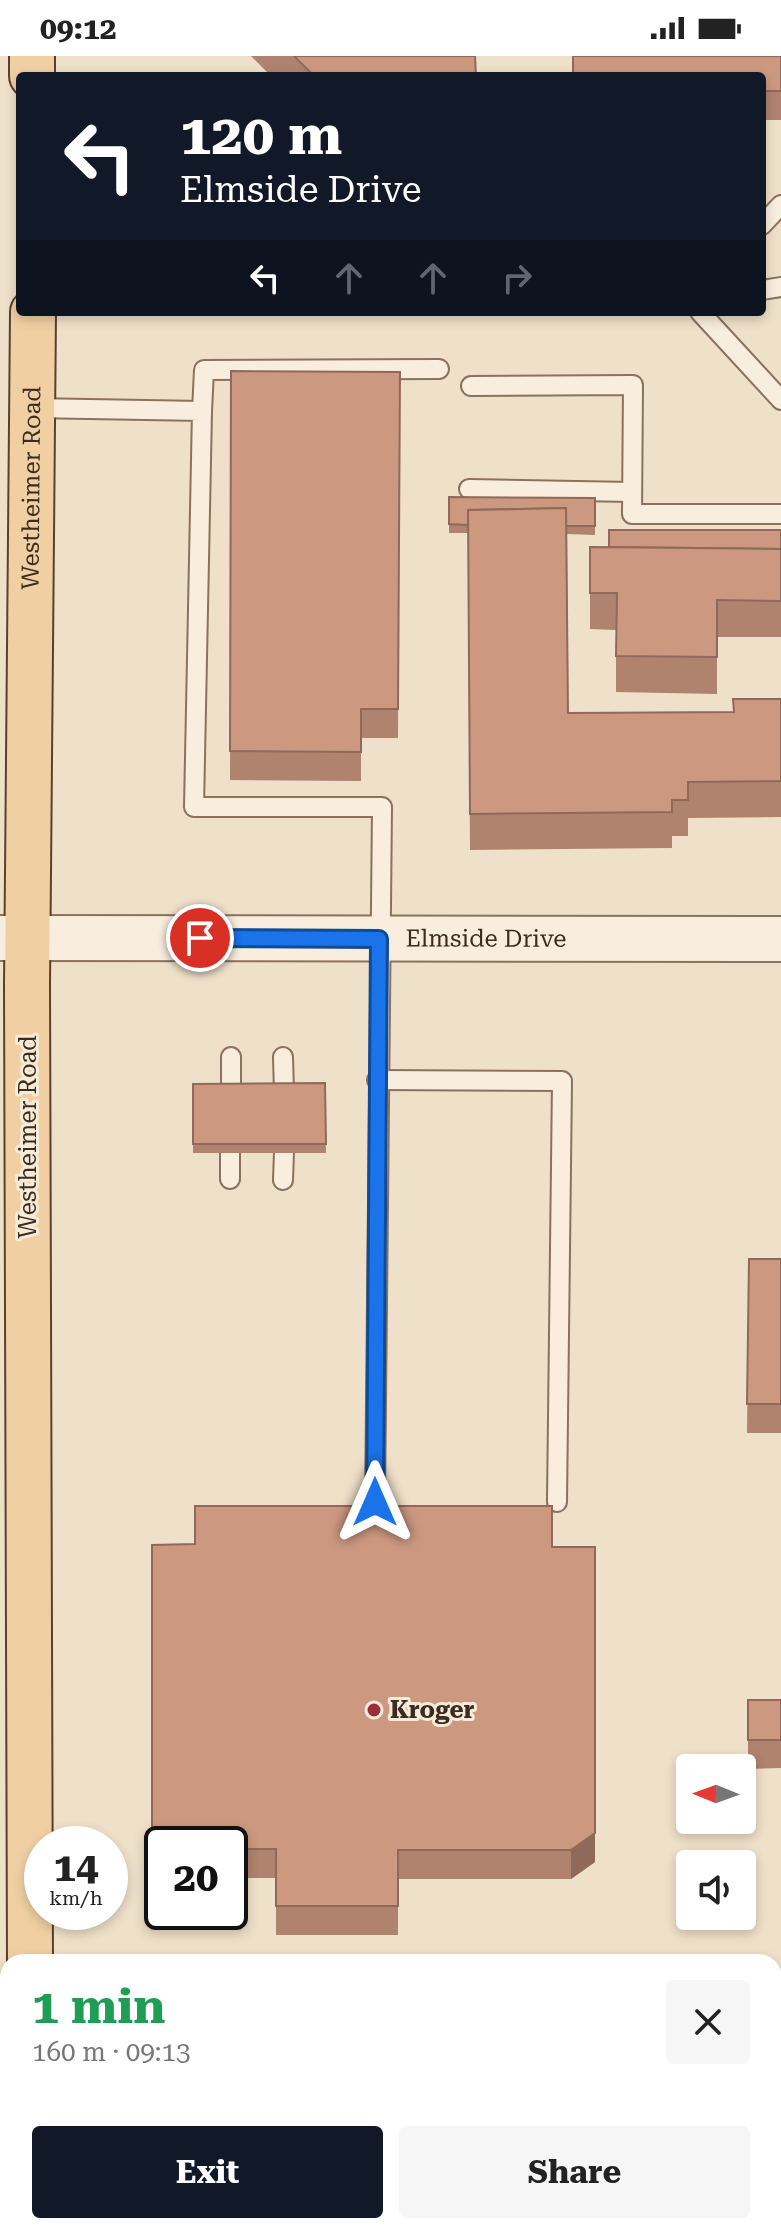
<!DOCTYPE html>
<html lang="en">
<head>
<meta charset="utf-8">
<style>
	body { margin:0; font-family:"Roboto Serif",serif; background:#f6f6f6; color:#222; height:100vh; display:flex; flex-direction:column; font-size:30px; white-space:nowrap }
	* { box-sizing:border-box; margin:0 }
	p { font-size:26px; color:#767676 }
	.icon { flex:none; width:44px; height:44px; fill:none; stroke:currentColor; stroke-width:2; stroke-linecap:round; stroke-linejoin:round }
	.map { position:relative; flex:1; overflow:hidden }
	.side { position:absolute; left:0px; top:1898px; width:782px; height:280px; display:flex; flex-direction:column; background:#fff; border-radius:24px 24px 0 0; box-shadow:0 4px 12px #0003 }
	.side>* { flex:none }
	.guide { position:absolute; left:16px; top:16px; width:750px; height:244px; border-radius:8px; box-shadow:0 4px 12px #0003; background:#111827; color:#fff; overflow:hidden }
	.needle { width:52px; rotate:271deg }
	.buttons { position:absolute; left:676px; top:1698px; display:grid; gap:16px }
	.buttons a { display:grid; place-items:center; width:80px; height:80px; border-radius:8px; background:#fff; box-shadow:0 4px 12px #0003; font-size:40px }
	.speed { position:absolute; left:24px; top:1770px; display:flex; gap:16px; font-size:40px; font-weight:700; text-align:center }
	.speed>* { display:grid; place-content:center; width:104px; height:104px; border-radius:50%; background:#fff; box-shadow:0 4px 12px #0003; line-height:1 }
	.speed small { font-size:20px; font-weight:400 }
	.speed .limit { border:4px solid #111; border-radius:12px; background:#fff; color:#111 }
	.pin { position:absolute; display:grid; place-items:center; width:68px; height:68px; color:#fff; margin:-34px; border:4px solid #fff; border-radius:50%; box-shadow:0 2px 8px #0007 }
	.me { position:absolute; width:88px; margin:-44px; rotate:0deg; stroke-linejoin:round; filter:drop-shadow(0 0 6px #0008) }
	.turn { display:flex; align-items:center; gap:28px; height:168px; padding:0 32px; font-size:36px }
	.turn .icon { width:104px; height:104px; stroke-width:2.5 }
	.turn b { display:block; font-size:56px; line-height:68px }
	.lanes { display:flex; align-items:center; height:76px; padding:0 32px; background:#0003; justify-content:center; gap:40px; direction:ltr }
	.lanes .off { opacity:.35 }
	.round { display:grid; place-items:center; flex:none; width:84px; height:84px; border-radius:8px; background:#f6f6f6 }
	.head { display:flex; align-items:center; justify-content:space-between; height:136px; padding:0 32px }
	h1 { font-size:48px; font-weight:700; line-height:60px; color:#1e9e55 }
	.action { display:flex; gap:16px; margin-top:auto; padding:16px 32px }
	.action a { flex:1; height:92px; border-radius:8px; background:#111827; color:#fff; font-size:32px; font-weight:700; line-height:92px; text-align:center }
	.action a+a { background:#f6f6f6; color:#222 }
	.status { display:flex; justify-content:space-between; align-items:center; height:56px; padding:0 40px; background:#fff; direction:ltr }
	.status svg { height:22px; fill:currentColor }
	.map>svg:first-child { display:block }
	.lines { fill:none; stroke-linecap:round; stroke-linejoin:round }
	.service-casing { stroke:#8b715e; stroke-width:22 }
	.tertiary-casing { stroke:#8b715e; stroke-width:48 }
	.primary-casing { stroke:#594031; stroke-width:48 }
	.service { stroke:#f9eedd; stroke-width:18 }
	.tertiary { stroke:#f9eedd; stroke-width:44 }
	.primary { stroke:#f0d0a3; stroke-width:44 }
	.wall { fill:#af836e }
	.shaded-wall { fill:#8f6a5a }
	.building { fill:#cc9880; stroke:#8f6a5a; stroke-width:2 }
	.route-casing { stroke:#114b97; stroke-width:20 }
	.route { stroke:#1a73e8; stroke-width:14 }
	.poi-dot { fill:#9a2e39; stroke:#f6ebd9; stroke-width:3 }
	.labels { text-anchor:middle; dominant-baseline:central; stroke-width:6; stroke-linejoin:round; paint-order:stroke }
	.street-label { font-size:24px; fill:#3c2b21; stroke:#f6ebd9 }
	.poi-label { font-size:24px; font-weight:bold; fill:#3c2b21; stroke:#f6ebd9; text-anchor:start }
</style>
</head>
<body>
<div class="status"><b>09:12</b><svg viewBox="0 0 49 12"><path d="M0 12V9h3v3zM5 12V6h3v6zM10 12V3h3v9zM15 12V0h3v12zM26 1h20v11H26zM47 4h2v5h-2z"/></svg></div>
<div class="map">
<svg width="781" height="2178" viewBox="0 0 781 2178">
	<rect width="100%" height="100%" fill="#efe0c9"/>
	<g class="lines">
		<g class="service-casing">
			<g id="service">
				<polyline points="762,169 781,149"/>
				<polyline points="762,234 781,231"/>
				<polyline points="700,256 781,344"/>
				<polyline points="471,330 633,329 632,458 781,458"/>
				<polyline points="32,352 202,355 194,751 382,751 375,1446"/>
				<polyline points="202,355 204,314 439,313"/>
				<polyline points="469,433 632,436"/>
				<polyline points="283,1001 284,1036"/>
				<polyline points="377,1024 562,1025 557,1446"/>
				<polyline points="231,1036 231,1001"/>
				<polyline points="230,1096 230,1123"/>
				<polyline points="283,1124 284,1096"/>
				<polyline points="195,2178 195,2170"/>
				<polyline points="285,2178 285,2170"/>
				<polyline points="719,2178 719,2170"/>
			</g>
		</g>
		<g class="tertiary-casing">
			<g id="tertiary">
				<path id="s1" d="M0 882 781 883"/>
			</g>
		</g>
		<g class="primary-casing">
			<g id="primary">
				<polyline points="32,0 32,20"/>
				<path id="s2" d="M30 1906 27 928 33 256"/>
				<polyline points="30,2170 30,2178"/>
			</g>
		</g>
		<use href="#service" class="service"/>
		<use href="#tertiary" class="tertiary"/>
		<use href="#primary" class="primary"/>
	</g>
	<g class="wall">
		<polygon points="251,0 475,0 476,20 271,20"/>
		<polygon points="781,0 781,64 762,64 762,20"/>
		<polygon points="231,315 400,316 398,682 361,682 361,725 230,724"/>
		<polygon points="449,441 595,442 595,479 567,478 568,657 733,656 781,643 781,761 688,762 688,780 672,780 672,792 470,794 468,477 449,477"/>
		<polygon points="781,474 781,581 717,581 717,638 616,636 616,574 590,573 590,491 609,491"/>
		<polygon points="325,1027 326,1097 193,1097 193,1028"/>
		<polygon points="749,1203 781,1203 781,1377 747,1377"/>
		<polygon points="152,1489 552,1491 595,1806 571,1823 398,1823 398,1879 276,1879 276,1822 230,1822 230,1788 162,1788 162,1822 152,1822"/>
		<polygon points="748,1644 781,1644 781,1712 748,1713"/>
	</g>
	<polygon class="shaded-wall" points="595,1491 595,1806 571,1823 571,1794"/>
	<g class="building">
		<polygon points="294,0 475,0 476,20 314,20"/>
		<polygon points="573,0 781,0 781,35 762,35 762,20 573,20"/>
		<polygon points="231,315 400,316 398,653 361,653 361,696 230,695"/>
		<polygon points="449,441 595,442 595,470 566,470 566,452 468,454 468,469 449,468"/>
		<polygon points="566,452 568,657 734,656 733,643 781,643 781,725 688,726 688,744 672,744 672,756 470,758 468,454"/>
		<polygon points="609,474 781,474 781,493 609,491"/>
		<polygon points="590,491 781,493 781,545 717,544 717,601 616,600 617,537 590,537"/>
		<polygon points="325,1027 326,1088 193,1088 193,1028"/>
		<polygon points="749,1203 781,1203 781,1348 747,1348"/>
		<polygon points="195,1450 552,1450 552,1491 595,1491 595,1777 571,1794 398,1794 398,1850 276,1850 276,1793 230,1793 230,1788 162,1788 162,1793 152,1793 152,1489 195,1488"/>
		<rect x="748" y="1644" width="33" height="40"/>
		<rect x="342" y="2170" width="207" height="8"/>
	</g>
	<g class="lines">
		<g class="route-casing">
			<polyline id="route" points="200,882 379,883 375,1446"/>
		</g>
		<use href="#route" class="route"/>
	</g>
	<circle class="poi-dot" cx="374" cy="1654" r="8"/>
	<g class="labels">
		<g class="street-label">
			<text stroke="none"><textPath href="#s2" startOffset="1474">Westheimer Road</textPath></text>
			<text stroke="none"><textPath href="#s1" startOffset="486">Elmside Drive</textPath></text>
			<text transform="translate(28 1081) rotate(-90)">Westheimer Road</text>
		</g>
		<g class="poi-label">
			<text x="390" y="1654">Kroger</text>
		</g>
	</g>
</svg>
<div class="buttons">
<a><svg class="needle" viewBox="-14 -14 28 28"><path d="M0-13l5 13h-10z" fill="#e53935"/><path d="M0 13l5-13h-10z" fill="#767676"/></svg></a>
<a><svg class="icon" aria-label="sound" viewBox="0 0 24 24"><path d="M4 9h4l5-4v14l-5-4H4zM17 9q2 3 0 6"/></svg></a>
</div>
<div class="speed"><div>14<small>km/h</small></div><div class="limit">20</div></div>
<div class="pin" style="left:200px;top:882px;background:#d93025"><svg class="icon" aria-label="arrive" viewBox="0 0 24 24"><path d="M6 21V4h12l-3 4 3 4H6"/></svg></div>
<svg class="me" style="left:375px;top:1446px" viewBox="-20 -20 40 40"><path d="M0-17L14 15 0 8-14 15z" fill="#1a73e8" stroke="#fff" stroke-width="4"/></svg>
<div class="guide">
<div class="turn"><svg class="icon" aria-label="left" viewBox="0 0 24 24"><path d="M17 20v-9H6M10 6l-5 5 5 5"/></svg><div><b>120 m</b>Elmside Drive</div></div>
<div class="lanes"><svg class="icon" aria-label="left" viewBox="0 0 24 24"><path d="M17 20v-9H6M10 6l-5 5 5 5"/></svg><svg class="icon off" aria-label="ahead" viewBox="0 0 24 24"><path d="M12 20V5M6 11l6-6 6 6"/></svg><svg class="icon off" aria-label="ahead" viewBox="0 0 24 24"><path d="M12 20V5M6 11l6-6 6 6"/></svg><svg class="icon off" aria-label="right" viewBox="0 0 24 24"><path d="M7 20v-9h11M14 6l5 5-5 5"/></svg></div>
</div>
<section class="side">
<div class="head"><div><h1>1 min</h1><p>160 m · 09:13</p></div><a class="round"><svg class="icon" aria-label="close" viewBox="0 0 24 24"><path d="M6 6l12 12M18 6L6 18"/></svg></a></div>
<div class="action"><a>Exit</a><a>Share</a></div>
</section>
</div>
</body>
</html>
